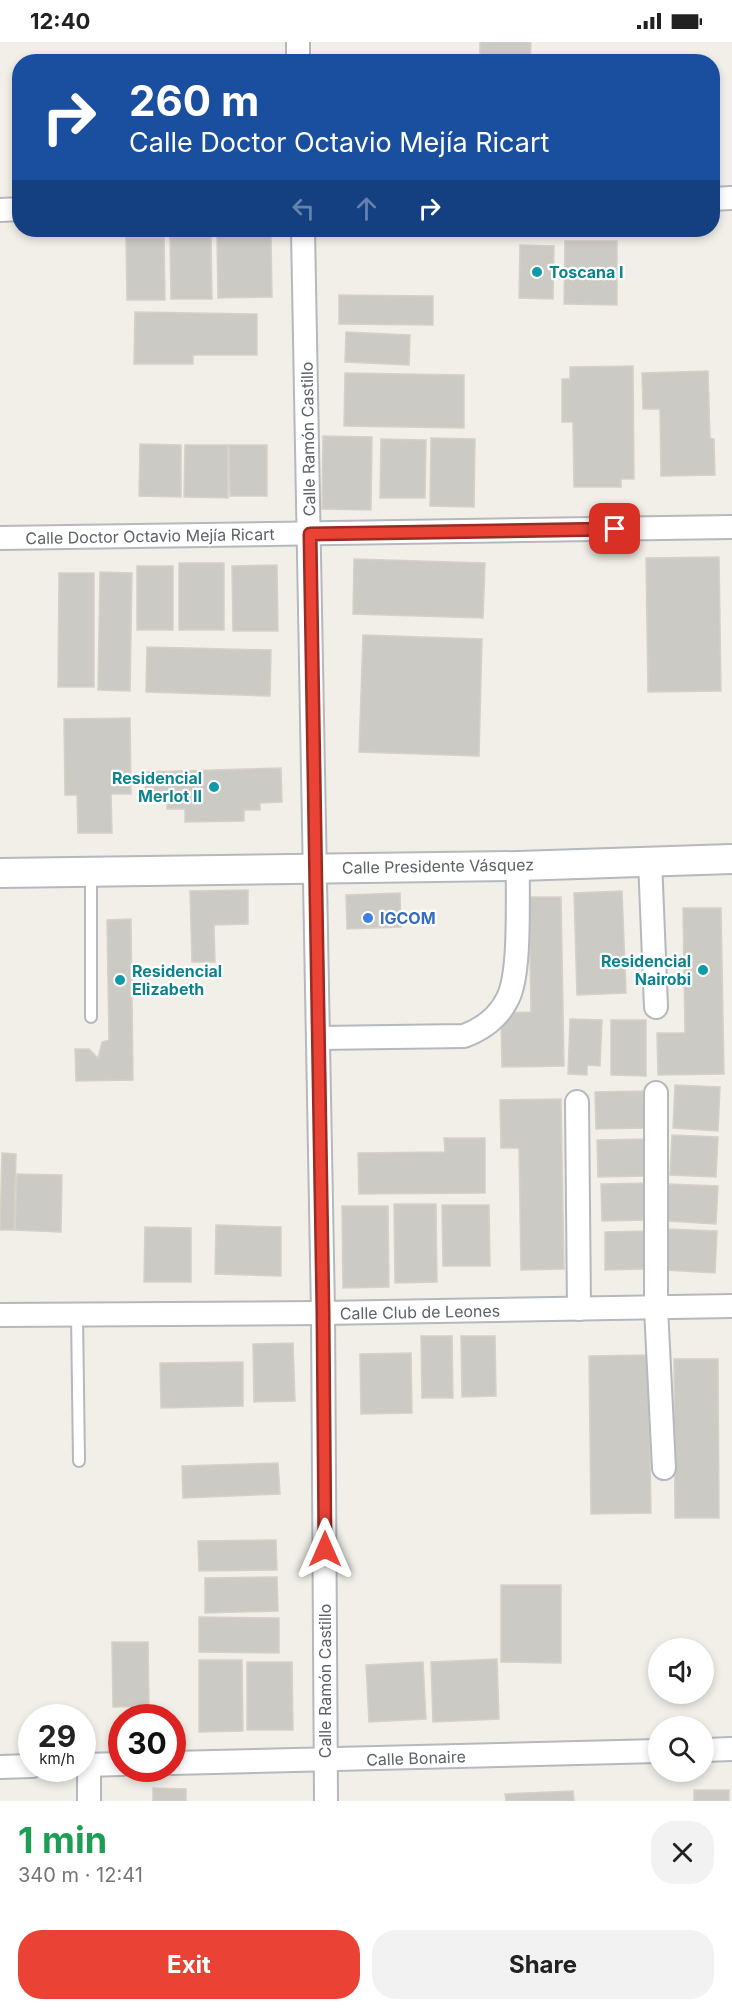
<!DOCTYPE html>
<html lang="en">
<head>
<meta charset="utf-8">
<style>
	body { margin:0; font-family:Inter,sans-serif; background:#f2f2f2; color:#222; height:100vh; display:flex; flex-direction:column; font-size:22px; white-space:nowrap }
	* { box-sizing:border-box; margin:0 }
	p { font-size:20px; color:#767676 }
	.icon { flex:none; width:33px; height:33px; fill:none; stroke:currentColor; stroke-width:2; stroke-linecap:round; stroke-linejoin:round }
	.map { position:relative; height:1759px; overflow:hidden }
	.details { display:flex; flex-direction:column; background:#fff; flex:1 }
	.details>* { flex:none }
	.top-card { position:absolute; left:12px; top:12px; width:708px; height:183px; border-radius:24px; box-shadow:0 3px 9px #0003; background:#1a4fa0; color:#fff; overflow:hidden }
	.fabs { position:absolute; left:648px; top:1596px; display:grid; gap:12px }
	.fabs a { display:grid; place-items:center; width:66px; height:66px; border-radius:50%; background:#fff; box-shadow:0 3px 9px #0003; font-size:30px }
	.speed { position:absolute; left:18px; top:1662px; display:flex; gap:12px; font-size:30px; font-weight:700; text-align:center }
	.speed>* { display:grid; place-content:center; width:78px; height:78px; border-radius:50%; background:#fff; box-shadow:0 3px 9px #0003; line-height:1 }
	.speed small { font-size:15px; font-weight:400 }
	.speed .limit { border:9px solid #d22; background:#fff; color:#111 }
	.pin { position:absolute; display:grid; place-items:center; width:51px; height:51px; color:#fff; margin:-26px; border-radius:12px; box-shadow:0 3px 9px #0006 }
	.me { position:absolute; width:66px; margin:-33px; rotate:0deg; stroke-linejoin:round; filter:drop-shadow(0 0 4px #0008) }
	.turn { display:flex; align-items:center; gap:21px; height:126px; padding:0 18px; font-size:27px }
	.turn .icon { width:78px; height:78px; stroke-width:2.5 }
	.turn b { display:block; font-size:42px; line-height:51px }
	.lanes { display:flex; align-items:center; height:57px; padding:0 18px; background:#0003; justify-content:center; gap:30px; direction:ltr }
	.lanes .off { opacity:.35 }
	.round { display:grid; place-items:center; flex:none; width:63px; height:63px; border-radius:24px; background:#f2f2f2 }
	.headline { display:flex; align-items:center; justify-content:space-between; height:102px; padding:0 18px }
	h1 { font-size:36px; font-weight:700; line-height:45px; color:#1e9e55 }
	.action { display:flex; gap:12px; margin-top:auto; padding:12px 18px }
	.action a { flex:1; height:69px; border-radius:24px; background:#ea4335; color:#fff; font-size:24px; font-weight:700; line-height:69px; text-align:center }
	.action a+a { background:#f2f2f2; color:#222 }
	.status { display:flex; justify-content:space-between; align-items:center; height:42px; padding:0 30px; background:#fff; direction:ltr }
	.status svg { height:16px; fill:currentColor }
	.map>svg:first-child { display:block }
	.building { fill:#cccac5; stroke:#d6d1c6; stroke-width:1.5 }
	.lines { fill:none; stroke-linecap:round; stroke-linejoin:round }
	.service-casing { stroke:#b5b8bc; stroke-width:14 }
	.minor-casing { stroke:#b5b8bc; stroke-width:26 }
	.tertiary-casing { stroke:#b5b8bc; stroke-width:32 }
	.service { stroke:#fff; stroke-width:10 }
	.minor { stroke:#fff; stroke-width:22 }
	.tertiary { stroke:#fff; stroke-width:28 }
	.route-casing { stroke:#982c22; stroke-width:15 }
	.route { stroke:#ea4335; stroke-width:10 }
	.culture-dot { fill:#0f9aa8; stroke:#fff; stroke-width:2 }
	.shop-dot { fill:#3f7fe0; stroke:#fff; stroke-width:2 }
	.labels { text-anchor:middle; dominant-baseline:central; stroke-width:4.5; stroke-linejoin:round; paint-order:stroke }
	.culture-label { font-size:16px; font-weight:bold; fill:#0d838f; stroke:#fff; text-anchor:start }
	.street-label { font-size:16px; fill:#5f6368; stroke:#fff }
	.shop-label { font-size:16px; font-weight:bold; fill:#366cbe; stroke:#fff; text-anchor:start }
</style>
</head>
<body>
<div class="status"><b>12:40</b><svg viewBox="0 0 49 12"><path d="M0 12V9h3v3zM5 12V6h3v6zM10 12V3h3v9zM15 12V0h3v12zM26 1h20v11H26zM47 4h2v5h-2z"/></svg></div>
<div class="map">
<svg width="732" height="1759" viewBox="0 0 732 1759">
	<rect width="100%" height="100%" fill="#f1efe8"/>
	<g class="building">
		<polygon points="480,0 531,0 530,20 480,20"/>
		<polygon points="54,16 117,17 117,20 54,20"/>
		<polygon points="217,194 271,194 272,255 218,256"/>
		<polygon points="170,195 211,195 212,257 171,257"/>
		<polygon points="126,196 164,196 165,258 127,258"/>
		<polygon points="565,199 617,199 617,263 564,262"/>
		<polygon points="520,203 554,204 553,257 519,256"/>
		<polygon points="339,253 433,254 433,283 339,282"/>
		<polygon points="135,270 257,272 257,313 193,313 193,322 134,322"/>
		<polygon points="346,290 410,293 409,323 345,320"/>
		<polygon points="633,324 634,437 621,437 621,445 574,445 573,380 562,380 562,337 570,337 570,325"/>
		<polygon points="708,329 710,396 714,397 715,433 661,434 660,367 643,367 642,331"/>
		<polygon points="345,331 464,333 464,386 344,384"/>
		<polygon points="323,394 372,395 371,468 322,467"/>
		<polygon points="431,396 475,397 474,465 430,464"/>
		<polygon points="381,397 426,398 425,456 380,456"/>
		<polygon points="140,402 181,403 181,455 139,454"/>
		<polygon points="185,403 228,403 228,456 184,455"/>
		<polygon points="229,403 267,403 267,454 230,454"/>
		<polygon points="719,515 721,649 648,650 646,516"/>
		<polygon points="354,517 485,521 483,576 353,572"/>
		<rect x="179" y="521" width="45" height="67"/>
		<polygon points="277,523 278,589 233,589 232,524"/>
		<rect x="137" y="524" width="36" height="64"/>
		<polygon points="100,530 132,531 130,649 98,648"/>
		<polygon points="59,531 94,531 94,645 58,645"/>
		<polygon points="363,593 482,597 479,714 359,710"/>
		<polygon points="147,605 271,608 270,654 146,650"/>
		<polygon points="130,676 131,752 111,752 112,791 78,791 77,753 65,753 64,677"/>
		<polygon points="281,726 282,760 260,761 260,768 244,768 244,779 185,780 185,767 167,767 167,759 146,760 145,730"/>
		<polygon points="248,848 248,882 214,883 215,920 192,920 190,849"/>
		<polygon points="622,849 626,951 577,953 574,851"/>
		<polygon points="400,851 401,885 347,887 346,853"/>
		<polygon points="529,855 561,855 564,1024 502,1025 501,971 531,970"/>
		<polygon points="683,866 721,866 724,1032 658,1033 657,991 685,991"/>
		<polygon points="131,877 133,1038 76,1039 75,1007 89,1007 98,1016 102,1000 109,998 107,878"/>
		<polygon points="570,977 602,978 600,1024 587,1023 587,1033 568,1032"/>
		<polygon points="611,978 646,978 646,1034 611,1033"/>
		<polygon points="675,1043 720,1045 718,1089 673,1086"/>
		<polygon points="643,1049 644,1086 596,1087 595,1050"/>
		<polygon points="561,1057 564,1227 521,1228 519,1106 501,1106 500,1058"/>
		<polygon points="672,1093 718,1095 716,1135 670,1133"/>
		<polygon points="444,1096 485,1096 485,1151 359,1152 358,1111 445,1110"/>
		<polygon points="646,1097 647,1134 598,1135 597,1098"/>
		<polygon points="2,1111 16,1112 14,1188 0,1188"/>
		<polygon points="17,1132 62,1133 61,1190 15,1188"/>
		<polygon points="649,1141 649,1178 602,1179 601,1142"/>
		<polygon points="668,1142 718,1144 716,1182 667,1179"/>
		<polygon points="394,1162 436,1162 437,1240 395,1241"/>
		<polygon points="442,1163 489,1163 490,1224 443,1224"/>
		<polygon points="342,1164 388,1164 389,1245 343,1246"/>
		<polygon points="216,1183 281,1185 281,1234 215,1232"/>
		<polygon points="145,1185 191,1186 191,1240 144,1240"/>
		<polygon points="667,1187 717,1189 715,1231 666,1228"/>
		<polygon points="645,1189 646,1227 605,1228 605,1190"/>
		<polygon points="421,1294 452,1294 453,1356 422,1356"/>
		<polygon points="461,1294 495,1294 496,1354 462,1355"/>
		<polygon points="293,1301 295,1359 254,1360 253,1302"/>
		<polygon points="411,1311 412,1371 361,1372 360,1312"/>
		<polygon points="648,1313 651,1471 591,1472 589,1314"/>
		<polygon points="674,1317 718,1317 719,1476 675,1476"/>
		<polygon points="243,1320 243,1364 161,1366 160,1321"/>
		<polygon points="278,1421 280,1452 183,1456 182,1424"/>
		<polygon points="276,1498 277,1528 199,1529 198,1499"/>
		<polygon points="277,1535 278,1569 205,1571 205,1536"/>
		<polygon points="501,1543 561,1543 561,1621 501,1620"/>
		<polygon points="199,1575 279,1576 279,1611 199,1610"/>
		<polygon points="112,1600 148,1600 149,1664 113,1665"/>
		<polygon points="497,1617 499,1677 433,1680 431,1620"/>
		<polygon points="199,1618 242,1618 243,1689 199,1690"/>
		<polygon points="247,1620 292,1620 293,1688 247,1688"/>
		<polygon points="423,1620 426,1677 369,1680 366,1623"/>
		<polygon points="153,1746 186,1747 186,1759 153,1759"/>
		<rect x="694" y="1748" width="35" height="11"/>
		<polygon points="573,1749 574,1759 506,1759 505,1752"/>
	</g>
	<g class="lines">
		<g class="service-casing">
			<g id="service">
				<polyline points="91,830 91,975"/>
				<polyline points="77,1273 79,1419"/>
			</g>
		</g>
		<g class="minor-casing">
			<g id="minor">
				<polyline points="298,0 298,20"/>
				<polyline points="712,157 732,156"/>
				<polyline points="0,168 20,167"/>
				<polyline points="303,188 323,1271 326,1759"/>
				<polyline points="0,496 732,485"/>
				<polyline points="650,818 656,965"/>
				<path d="M319 996 464 994C483 987 499 975 508 956 521 930 517 855 518 824"/>
				<polyline points="656,1051 656,1266 664,1426"/>
				<polyline points="577,1060 579,1267"/>
				<polyline points="0,1273 323,1271 732,1264"/>
				<polyline points="704,1708 732,1707"/>
				<polyline points="172,1721 658,1709"/>
				<polyline points="82,1723 122,1722"/>
				<polyline points="89,1723 89,1759"/>
				<polyline points="0,1725 32,1724"/>
			</g>
		</g>
		<g class="tertiary-casing">
			<polyline id="tertiary" points="0,831 518,824 732,817"/>
		</g>
		<use href="#service" class="service"/>
		<use href="#minor" class="minor"/>
		<use href="#tertiary" class="tertiary"/>
	</g>
	<g class="lines">
		<g class="route-casing">
			<polyline id="route" points="325,1507 323,1271 310,492 615,487"/>
		</g>
		<use href="#route" class="route"/>
	</g>
	<g class="culture-dot">
		<circle cx="537" cy="230" r="6"/>
		<circle cx="214" cy="745" r="6"/>
		<circle cx="703" cy="928" r="6"/>
		<circle cx="120" cy="938" r="6"/>
	</g>
	<circle class="shop-dot" cx="368" cy="876" r="6"/>
	<g class="labels">
		<g class="culture-label">
			<text x="549" y="230">Toscana I</text>
			<text x="202" y="736" text-anchor="end">Residencial<tspan x="202" dy="18">Merlot II</tspan></text>
			<text x="691" y="919" text-anchor="end">Residencial<tspan x="691" dy="18">Nairobi</tspan></text>
			<text x="132" y="929">Residencial<tspan x="132" dy="18">Elizabeth</tspan></text>
		</g>
		<g class="street-label">
			<text transform="translate(308 397) rotate(-91)">Calle Ramón Castillo</text>
			<text transform="translate(150 494) rotate(-1)">Calle Doctor Octavio Mejía Ricart</text>
			<text transform="translate(438 824) rotate(-1)">Calle Presidente Vásquez</text>
			<text transform="translate(420 1270) rotate(-1)">Calle Club de Leones</text>
			<text transform="translate(325 1639) rotate(-90)">Calle Ramón Castillo</text>
			<text transform="translate(416 1716) rotate(-2)">Calle Bonaire</text>
		</g>
		<g class="shop-label">
			<text x="380" y="876">IGCOM</text>
		</g>
	</g>
</svg>
<div class="fabs">
<a><svg class="icon" aria-label="sound" viewBox="0 0 24 24"><path d="M4 9h4l5-4v14l-5-4H4zM17 9q2 3 0 6"/></svg></a>
<a><svg class="icon" aria-label="search" viewBox="0 0 24 24"><circle cx="10" cy="10" r="6"/><path d="M15 15l6 6"/></svg></a>
</div>
<div class="speed"><div>29<small>km/h</small></div><div class="limit">30</div></div>
<div class="pin" style="left:615px;top:487px;background:#d93025"><svg class="icon" aria-label="arrive" viewBox="0 0 24 24"><path d="M6 21V4h12l-3 4 3 4H6"/></svg></div>
<svg class="me" style="left:325px;top:1507px" viewBox="-20 -20 40 40"><path d="M0-17L14 15 0 8-14 15z" fill="#ea4335" stroke="#fff" stroke-width="4"/></svg>
<div class="top-card">
<div class="turn"><svg class="icon" aria-label="right" viewBox="0 0 24 24"><path d="M7 20v-9h11M14 6l5 5-5 5"/></svg><div><b>260 m</b>Calle Doctor Octavio Mejía Ricart</div></div>
<div class="lanes"><svg class="icon off" aria-label="left" viewBox="0 0 24 24"><path d="M17 20v-9H6M10 6l-5 5 5 5"/></svg><svg class="icon off" aria-label="ahead" viewBox="0 0 24 24"><path d="M12 20V5M6 11l6-6 6 6"/></svg><svg class="icon" aria-label="right" viewBox="0 0 24 24"><path d="M7 20v-9h11M14 6l5 5-5 5"/></svg></div>
</div>
</div>
<section class="details">
<div class="headline"><div><h1>1 min</h1><p>340 m · 12:41</p></div><a class="round"><svg class="icon" aria-label="close" viewBox="0 0 24 24"><path d="M6 6l12 12M18 6L6 18"/></svg></a></div>
<div class="action"><a>Exit</a><a>Share</a></div>
</section>
</body>
</html>
